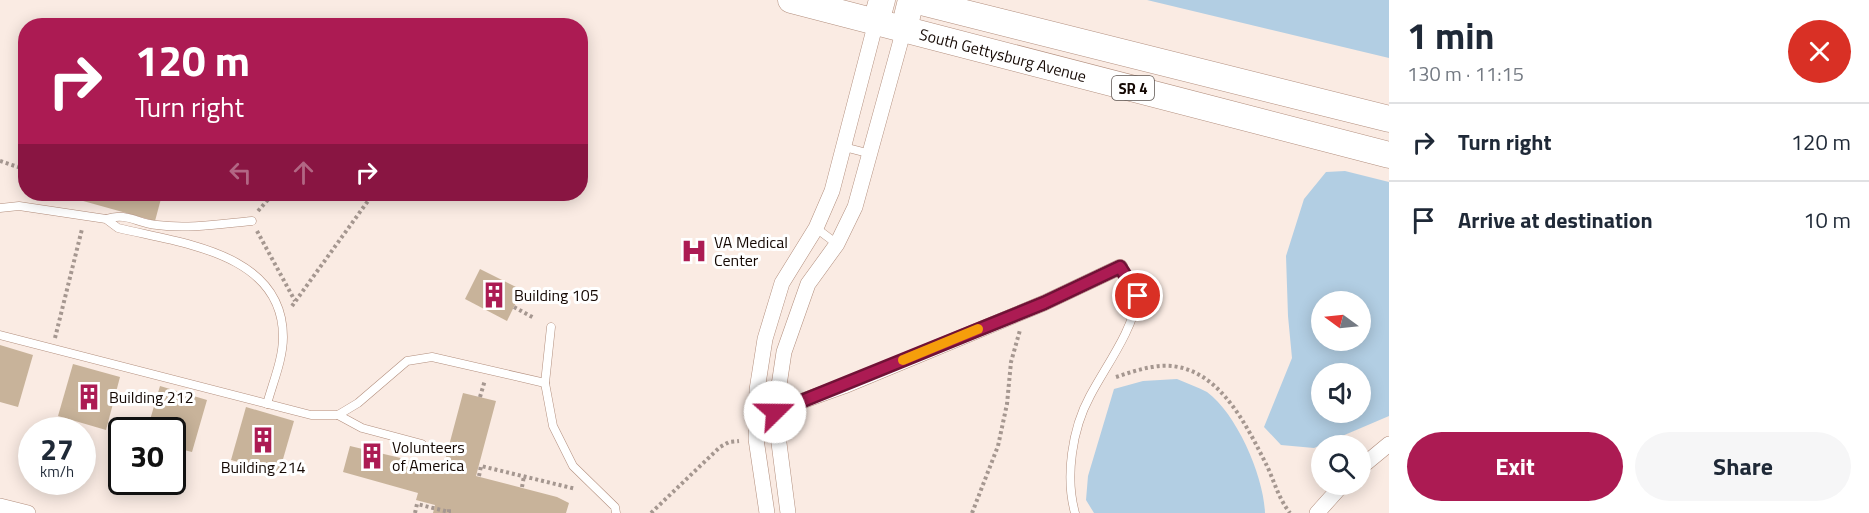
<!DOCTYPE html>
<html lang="en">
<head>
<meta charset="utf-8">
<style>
	body { margin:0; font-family:"Titillium Web",sans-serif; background:#f6f6f7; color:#1f2937; height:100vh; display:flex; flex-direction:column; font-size:22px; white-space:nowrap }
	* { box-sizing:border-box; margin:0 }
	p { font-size:20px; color:#747a83 }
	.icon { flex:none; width:33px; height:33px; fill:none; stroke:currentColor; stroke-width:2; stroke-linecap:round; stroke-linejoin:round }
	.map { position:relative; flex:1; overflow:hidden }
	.side { display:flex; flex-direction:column; background:#fff; width:480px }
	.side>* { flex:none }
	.guide { position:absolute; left:18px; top:18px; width:570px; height:183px; border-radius:24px; box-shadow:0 3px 15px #0003; background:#ac1b53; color:#fff; overflow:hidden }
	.needle { width:39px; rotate:285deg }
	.controls { position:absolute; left:1311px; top:291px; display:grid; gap:12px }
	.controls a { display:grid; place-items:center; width:60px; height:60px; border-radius:50%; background:#fff; box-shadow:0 3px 15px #0003; font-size:30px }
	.speed { position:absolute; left:18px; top:417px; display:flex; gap:12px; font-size:30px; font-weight:700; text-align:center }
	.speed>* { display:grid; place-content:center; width:78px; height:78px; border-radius:50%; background:#fff; box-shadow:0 3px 15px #0003; line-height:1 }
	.speed small { font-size:15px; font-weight:400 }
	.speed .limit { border:3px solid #111; border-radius:9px; background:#fff; color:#111 }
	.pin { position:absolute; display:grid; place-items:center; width:51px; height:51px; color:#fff; margin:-26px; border:3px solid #fff; border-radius:50%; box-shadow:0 2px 6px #0007 }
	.me { position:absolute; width:66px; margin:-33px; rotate:68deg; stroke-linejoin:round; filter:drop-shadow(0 0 4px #0008) }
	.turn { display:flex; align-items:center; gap:21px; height:126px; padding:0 18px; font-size:27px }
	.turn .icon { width:78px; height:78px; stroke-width:2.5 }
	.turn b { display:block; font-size:42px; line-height:51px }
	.lanes { display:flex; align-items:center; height:57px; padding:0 18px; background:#0003; justify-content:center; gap:30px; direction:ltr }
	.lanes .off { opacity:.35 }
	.round { display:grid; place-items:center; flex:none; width:63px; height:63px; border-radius:32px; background:#f6f6f7 }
	.summary { display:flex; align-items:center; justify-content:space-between; height:102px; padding:0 18px }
	h1 { font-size:36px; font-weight:700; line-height:45px }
	.primary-button { display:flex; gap:12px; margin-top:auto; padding:12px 18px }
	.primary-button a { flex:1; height:69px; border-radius:36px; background:#ac1b53; color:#fff; font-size:24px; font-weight:700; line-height:69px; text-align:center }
	.primary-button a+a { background:#f6f6f7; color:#1f2937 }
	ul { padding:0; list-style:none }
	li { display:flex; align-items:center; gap:18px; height:78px; padding:0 18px; border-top:2px solid #e0e1e3 }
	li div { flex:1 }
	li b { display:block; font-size:22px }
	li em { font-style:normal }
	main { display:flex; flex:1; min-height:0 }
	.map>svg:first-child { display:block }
	.water { fill:#b2cee3; fill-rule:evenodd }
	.building { fill:#c8b39a }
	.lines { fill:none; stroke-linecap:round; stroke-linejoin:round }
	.service-casing { stroke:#b28e7d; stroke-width:9 }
	.minor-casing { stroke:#b28e7d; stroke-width:16 }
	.primary-casing { stroke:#b28e7d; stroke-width:27 }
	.trunk-casing { stroke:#b28e7d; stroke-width:27 }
	.path { stroke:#a59790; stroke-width:4; stroke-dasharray:3 3; stroke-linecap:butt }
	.service { stroke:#fff; stroke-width:8 }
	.minor { stroke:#fff; stroke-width:15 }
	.primary { stroke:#fff; stroke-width:26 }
	.trunk { stroke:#fff; stroke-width:26 }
	.route-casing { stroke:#701236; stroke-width:15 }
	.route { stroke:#ac1b53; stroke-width:10 }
	.slow { stroke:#f59e0b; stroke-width:10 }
	.labels { text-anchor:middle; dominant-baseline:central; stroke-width:6; stroke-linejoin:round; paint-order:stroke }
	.shield { fill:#fff; stroke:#5b534f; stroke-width:1.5 }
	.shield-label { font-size:15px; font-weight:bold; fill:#150904 }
	.street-label { font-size:16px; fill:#150904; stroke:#fff }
	.poi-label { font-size:16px; fill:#150904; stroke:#fff; text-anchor:start }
</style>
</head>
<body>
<main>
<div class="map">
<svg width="1389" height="513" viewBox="0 0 1389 513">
	<rect width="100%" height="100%" fill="#faebe3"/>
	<g class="water">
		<polygon points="1147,0 1389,0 1389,58"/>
		<path d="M1345 171 1389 182V416L1314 448 1281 445 1264 427 1292 358 1288 316 1286 256 1304 199 1326 172ZM1322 302H1360V340H1322ZM1322 374H1360V412H1322Z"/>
		<path d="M1177 379C1186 383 1198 387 1207 392 1237 414 1264 477 1265 513H1094L1086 500 1088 476 1114 389 1143 381Z"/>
	</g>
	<g class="building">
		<polygon points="58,194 155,194 162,195 155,221"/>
		<polygon points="480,269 522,290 507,321 465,299"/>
		<polygon points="0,345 33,355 18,407 0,402"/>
		<polygon points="73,364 120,377 106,430 58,416"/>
		<polygon points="160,386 207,400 192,452 172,447 172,430 147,430"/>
		<polygon points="463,393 496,401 476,476 557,497 569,503 566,513 433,513 435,505 416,500 418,493 343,472 350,446 443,468"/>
		<polygon points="246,407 294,421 279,473 231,460"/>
	</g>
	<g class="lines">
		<g class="service-casing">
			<g id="service">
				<polyline points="844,147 871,154"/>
				<path d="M0 208 19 206 106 219 118 228C179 243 283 252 283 337 283 359 273 382 267 404"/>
				<path d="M106 219C127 212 136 223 157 225 188 229 220 224 252 221"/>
				<polyline points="816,228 837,244"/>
				<polyline points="551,327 545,383 553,426 573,466 615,507 616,513"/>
				<polyline points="0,335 311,415 338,415 358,403 407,361 432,357 545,383"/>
				<polyline points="338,415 362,428 422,444"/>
				<path d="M1075 513C1065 477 1072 429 1090 396 1107 364 1132 332 1138 296L1120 267"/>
			</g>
		</g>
		<g class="minor-casing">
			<g id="minor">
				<polyline points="769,413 844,386 1044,303 1120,267"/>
				<polyline points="1360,468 1389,444"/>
				<polyline points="0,506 28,513"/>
				<polyline points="767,513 756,439 757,390 765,339 782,283 816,228 832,191 876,22"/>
				<polyline points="788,513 775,412 784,352 808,284 837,244 855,207 904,29"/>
				<polyline points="1317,513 1343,484"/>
			</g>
		</g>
		<g class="primary-casing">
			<g id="primary">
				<path id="s1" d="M791 0 1389 155"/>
				<polyline points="913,0 1389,119"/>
			</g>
		</g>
		<g class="trunk-casing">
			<g id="trunk">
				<polyline points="876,22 882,0"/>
				<polyline points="904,29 911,0"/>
			</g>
		</g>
		<g class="path">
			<polyline points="0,161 21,168"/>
			<polyline points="258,211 273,194"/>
			<polyline points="257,231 295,301"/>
			<polyline points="292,306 373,194"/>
			<polyline points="514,307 534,318"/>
			<polyline points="55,338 82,229"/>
			<path d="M1116 377C1128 373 1140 369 1152 367 1214 356 1245 422 1268 468 1275 484 1279 499 1290 513"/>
			<polyline points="480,397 485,380"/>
			<polyline points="479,476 481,466 576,489"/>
			<polyline points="522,487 524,476"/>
			<polyline points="415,513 417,504 449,512 449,508"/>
			<polyline points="651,513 720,447 729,442 739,441"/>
			<polyline points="972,513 998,446 1007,404 1011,362 1020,330"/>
		</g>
		<use href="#service" class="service"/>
		<use href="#minor" class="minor"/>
		<use href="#primary" class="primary"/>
		<use href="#trunk" class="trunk"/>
	</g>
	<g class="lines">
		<g class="route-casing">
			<polyline id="route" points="775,412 1044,303 1120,267 1138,296"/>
		</g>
		<use href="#route" class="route"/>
		<polyline class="slow" points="903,360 978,329"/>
	</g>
	<defs>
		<g id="hospital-bare" transform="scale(2.07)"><path d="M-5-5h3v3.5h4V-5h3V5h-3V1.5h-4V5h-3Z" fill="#ac1b53" stroke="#fff" stroke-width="2.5" paint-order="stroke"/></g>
		<g id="building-bare" transform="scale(2.07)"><path d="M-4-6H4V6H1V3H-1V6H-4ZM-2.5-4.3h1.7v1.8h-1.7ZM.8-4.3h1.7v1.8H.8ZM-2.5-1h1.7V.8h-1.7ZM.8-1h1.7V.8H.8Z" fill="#ac1b53" stroke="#fff" stroke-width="2.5" paint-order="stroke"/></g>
	</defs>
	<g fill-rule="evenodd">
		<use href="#hospital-bare" x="694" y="251"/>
		<use href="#building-bare" x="494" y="295"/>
		<use href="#building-bare" x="89" y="397"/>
		<use href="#building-bare" x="263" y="440"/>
		<use href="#building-bare" x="372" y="456"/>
	</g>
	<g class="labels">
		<rect class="shield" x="1112" y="76" width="42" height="24" rx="4.5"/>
		<g class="shield-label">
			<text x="1133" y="88">SR 4</text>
		</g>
		<g class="street-label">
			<text stroke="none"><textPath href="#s1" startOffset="219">South Gettysburg Avenue</textPath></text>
		</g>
		<g class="poi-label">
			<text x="714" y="242">VA Medical<tspan x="714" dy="18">Center</tspan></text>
			<text x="514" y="295">Building 105</text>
			<text x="109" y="397">Building 212</text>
			<text x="392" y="447">Volunteers<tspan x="392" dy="18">of America</tspan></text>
			<text x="263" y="467" text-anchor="middle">Building 214</text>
		</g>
	</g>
</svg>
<div class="controls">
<a><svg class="needle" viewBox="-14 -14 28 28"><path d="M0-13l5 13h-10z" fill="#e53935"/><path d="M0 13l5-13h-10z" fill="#747a83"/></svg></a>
<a><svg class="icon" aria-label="sound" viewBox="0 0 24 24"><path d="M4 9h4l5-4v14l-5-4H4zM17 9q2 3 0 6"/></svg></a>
<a><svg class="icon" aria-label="search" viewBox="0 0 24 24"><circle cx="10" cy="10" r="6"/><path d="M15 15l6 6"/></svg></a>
</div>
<div class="speed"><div>27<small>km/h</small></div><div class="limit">30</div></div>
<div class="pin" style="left:1138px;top:296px;background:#d93025"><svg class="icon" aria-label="arrive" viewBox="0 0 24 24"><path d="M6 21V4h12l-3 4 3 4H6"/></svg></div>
<svg class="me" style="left:775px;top:412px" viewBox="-20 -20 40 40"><circle r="19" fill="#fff"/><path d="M0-13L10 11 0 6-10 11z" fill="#ac1b53"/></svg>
<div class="guide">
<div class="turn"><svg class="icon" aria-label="right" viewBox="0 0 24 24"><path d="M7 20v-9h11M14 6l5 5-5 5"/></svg><div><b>120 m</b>Turn right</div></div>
<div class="lanes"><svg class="icon off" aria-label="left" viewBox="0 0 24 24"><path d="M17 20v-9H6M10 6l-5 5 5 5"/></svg><svg class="icon off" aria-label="ahead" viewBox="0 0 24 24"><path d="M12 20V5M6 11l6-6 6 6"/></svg><svg class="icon" aria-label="right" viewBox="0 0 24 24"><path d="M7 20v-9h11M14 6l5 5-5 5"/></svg></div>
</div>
</div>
<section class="side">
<div class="summary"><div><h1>1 min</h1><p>130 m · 11:15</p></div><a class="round" style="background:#d93025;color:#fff"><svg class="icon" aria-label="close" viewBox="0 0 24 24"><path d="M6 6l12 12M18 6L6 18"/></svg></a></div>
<ul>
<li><svg class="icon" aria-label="right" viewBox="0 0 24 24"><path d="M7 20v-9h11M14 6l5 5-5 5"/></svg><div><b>Turn right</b></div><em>120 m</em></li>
<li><svg class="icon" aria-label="arrive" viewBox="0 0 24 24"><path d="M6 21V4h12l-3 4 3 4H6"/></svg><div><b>Arrive at destination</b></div><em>10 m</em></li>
</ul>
<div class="primary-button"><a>Exit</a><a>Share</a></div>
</section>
</main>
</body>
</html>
